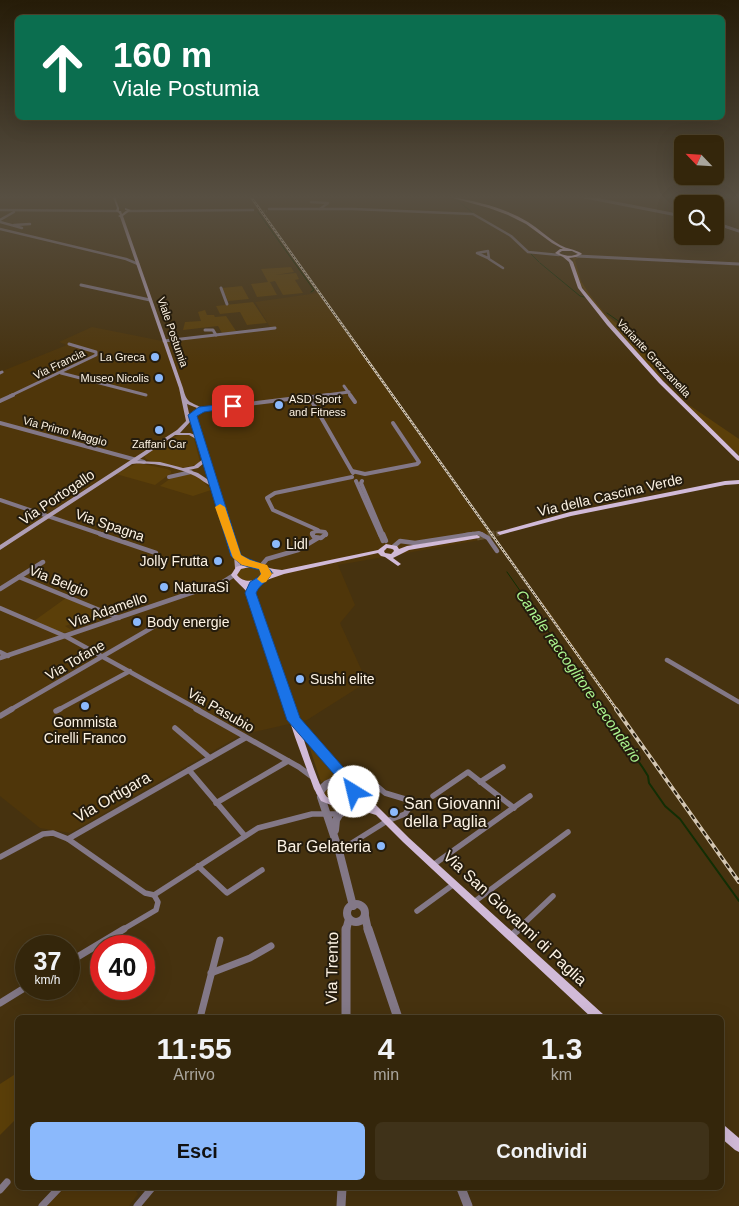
<!DOCTYPE html>
<html lang="it">
<head>
<meta charset="utf-8">
<style>
	body { margin:0; font-family:Helvetica,sans-serif; background:#3f3219; color:#f1f3f6; height:100vh; display:flex; flex-direction:column; font-size:19px; white-space:nowrap }
	* { box-sizing:border-box; margin:0 }
	p { font-size:16px; color:#a9a59d }
	.icon { flex:none; width:28px; height:28px; fill:none; stroke:currentColor; stroke-width:2; stroke-linecap:round; stroke-linejoin:round }
	.map { position:relative; flex:1; overflow:hidden }
	.side { position:absolute; left:15px; top:1015px; width:709px; height:175px; display:flex; flex-direction:column; background:#34260b; border-radius:8px; box-shadow:0 5px 20px #0002,0 0 0 1px #4e432c }
	.side>* { flex:none }
	.top-card { position:absolute; left:15px; top:15px; width:710px; height:105px; border-radius:8px; box-shadow:0 5px 20px #0002,0 0 0 1px #4e432c; background:#0b6e4f; color:#fff; overflow:hidden }
	.needle { width:32px; rotate:295deg }
	.buttons { position:absolute; left:674px; top:135px; display:grid; gap:10px }
	.buttons a { display:grid; place-items:center; width:50px; height:50px; border-radius:8px; background:#34260b; box-shadow:0 5px 20px #0002,0 0 0 1px #4e432c; font-size:25px }
	.speed { position:absolute; left:15px; top:935px; display:flex; gap:10px; font-size:25px; font-weight:700; text-align:center }
	.speed>* { display:grid; place-content:center; width:65px; height:65px; border-radius:50%; background:#34260b; box-shadow:0 5px 20px #0002,0 0 0 1px #4e432c; line-height:1 }
	.speed small { font-size:12px; font-weight:400 }
	.speed .limit { border:8px solid #d22; background:#fff; color:#111 }
	.pin { position:absolute; display:grid; place-items:center; width:42px; height:42px; color:#fff; margin:-21px; border-radius:10px; box-shadow:0 2px 8px #0006 }
	.me { position:absolute; width:55px; margin:-28px; rotate:324deg; stroke-linejoin:round; filter:drop-shadow(0 0 4px #0008) }
	.turn { display:flex; align-items:center; gap:18px; height:105px; padding:0 15px; font-size:22px }
	.turn .icon { width:65px; height:65px; stroke-width:2.5 }
	.turn b { display:block; font-size:35px; line-height:42px }
	.eta { display:flex; justify-content:space-evenly; align-items:center; height:85px; text-align:center }
	.eta b { font-size:30px; font-weight:700; line-height:35px }
	.cta { display:flex; gap:10px; margin-top:auto; padding:10px 15px }
	.cta a { flex:1; height:58px; border-radius:8px; background:#8bb9fc; color:#111; font-size:20px; font-weight:700; line-height:58px; text-align:center }
	.cta a+a { background:#3f3219; color:#f1f3f6 }
	.map>svg:first-child { display:block }
	.built { fill:#4f360a }
	.green { fill:#5b3f09 }
	.lines { fill:none; stroke-linecap:round; stroke-linejoin:round }
	.stream-far1 { stroke:#122e05; stroke-width:1 }
	.stream { stroke:#122e05; stroke-width:2 }
	.minor-tunnel { stroke:#614f2f; stroke-width:2.5; stroke-dasharray:2.5 1; stroke-linecap:butt }
	.primary-tunnel-far1 { stroke:#614f2f; stroke-width:5.5; stroke-dasharray:5.5 2.5; stroke-linecap:butt }
	.primary-tunnel { stroke:#614f2f; stroke-width:7; stroke-dasharray:7 4; stroke-linecap:butt }
	.minor-far5 { stroke:#837887; stroke-width:2.5 }
	.minor-far4 { stroke:#837887; stroke-width:3 }
	.minor-far3 { stroke:#837887; stroke-width:4 }
	.minor-far2 { stroke:#837887; stroke-width:4.5 }
	.minor-far1 { stroke:#837887; stroke-width:5.5 }
	.minor { stroke:#837887; stroke-width:7 }
	.tertiary-far2 { stroke:#837887; stroke-width:3 }
	.tertiary-far1 { stroke:#837887; stroke-width:8 }
	.tertiary { stroke:#837887; stroke-width:9 }
	.secondary { fill:#af9eb5; fill-rule:evenodd }
	.primary { fill:#d1bad8; fill-rule:evenodd }
	.rail-far1-casing { stroke:#d3c6b3; stroke-width:2.5 }
	.rail-casing { stroke:#d3c6b3; stroke-width:4 }
	.rail-far1 { stroke:#251c0d; stroke-width:1; stroke-dasharray:2; stroke-linecap:butt }
	.rail { stroke:#251c0d; stroke-width:2; stroke-dasharray:5; stroke-linecap:butt }
	.route { fill:#1a73e8; stroke:#114b97 }
	.slow { fill:#f59e0b }
	.poi-dot { fill:#8bb9fc; stroke:#251c0d; stroke-width:2 }
	.labels { text-anchor:middle; dominant-baseline:central; stroke-width:4; stroke-linejoin:round; paint-order:stroke }
	.far-street-label { font-size:11px; fill:#fdf3e4; stroke:#251c0d }
	.far-poi-label { font-size:11px; fill:#fdf3e4; stroke:#251c0d; text-anchor:end }
	.street-label { font-size:14px; fill:#fdf3e4; stroke:#251c0d }
	.poi-label { font-size:14px; fill:#fdf3e4; stroke:#251c0d; text-anchor:start }
	.water-label { font-size:15px; font-style:italic; fill:#abf58f; stroke:#251c0d }
	.near-street-label { font-size:16px; fill:#fdf3e4; stroke:#251c0d }
	.near-poi-label { font-size:16px; fill:#fdf3e4; stroke:#251c0d; text-anchor:start }
</style>
</head>
<body>
<div class="map">
<svg width="739" height="1206" viewBox="0 0 739 1206">
	<rect width="100%" height="100%" fill="#46320f"/>
	<g class="built">
		<polygon points="318,293 492,538 338,565 355,605 340,623 367,682 307,720 241,735 70,833 40,828 0,796 0,372 67,345 59,342 92,327 162,341 220,335 270,327 255,302"/>
		<polygon points="542,601 739,878 739,886 538,602"/>
		<polygon points="62,1188 134,1188 138,1194 129,1206 45,1206"/>
	</g>
	<g class="green">
		<polygon points="578,257 596,258 580,257 575,260 581,281 590,295 605,314 625,330 627,335 647,356 663,380 686,403 739,439 739,455 687,407 603,315 580,284 576,275 573,258"/>
		<polygon points="291,267 294,272 275,275 296,273 299,279 295,280 303,293 283,295 275,281 270,282 277,295 257,297 251,284 268,282 261,269"/>
		<polygon points="242,286 249,299 228,301 222,288"/>
		<polygon points="253,302 267,323 247,325 240,312 220,314 216,306"/>
		<polygon points="205,310 207,315 214,315 215,317 226,316 236,331 222,333 218,326 183,330 185,322 201,321 198,312"/>
		<path d="M179 435H189L194 438 200 462C187 472 160 466 146 459L144 456 147 452Z"/>
		<polygon points="138,463 167,469 171,471 171,473 155,485 116,474"/>
		<polygon points="187,473 199,477 211,490 193,496 160,486 174,476"/>
		<path d="M251 566 263 570V576C255 583 246 582 237 577L236 573 240 569Z"/>
		<polygon points="66,598 105,615 106,616 100,621 91,617 65,626 73,631 62,633 34,621"/>
		<polygon points="309,746 312,746 339,778 321,782"/>
		<path d="M339 783 349 790 346 799C337 804 328 801 324 793L326 787Z"/>
		<polygon points="17,1073 17,1118 0,1135 0,1084"/>
	</g>
	<g class="lines">
		<g class="stream-far1">
			<polyline points="457,200 473,213"/>
			<polyline points="258,212 314,290 311,292"/>
			<polyline points="531,254 539,262"/>
			<polyline points="540,263 580,296 584,297"/>
			<polyline points="607,313 624,325 651,357"/>
			<polyline points="652,358 661,373"/>
			<polyline points="507,572 603,710"/>
		</g>
		<polyline class="stream" points="602,709 643,768 648,776 649,783 665,806 680,819 739,901"/>
		<polyline class="minor-tunnel" points="259,211 267,211"/>
		<polyline class="primary-tunnel-far1" points="488,535 500,533"/>
		<polyline class="primary-tunnel" points="477,537 495,534"/>
		<g class="minor-far5">
			<polyline points="311,202 328,203 320,209"/>
			<polyline points="269,209 353,209 473,214 511,236 528,252 559,255"/>
			<polyline points="0,210 118,211"/>
			<polyline points="128,211 253,210"/>
			<polyline points="0,220 14,212"/>
			<polyline points="0,222 22,228"/>
			<polyline points="14,225 30,224"/>
			<polyline points="0,229 126,259 138,264"/>
			<polyline points="488,258 477,253 488,251 489,259 503,268"/>
		</g>
		<g class="minor-far4">
			<polyline points="81,285 150,300"/>
			<polyline points="221,288 227,304"/>
			<polyline points="205,330 213,330 216,335"/>
			<polyline points="164,341 275,328"/>
			<polyline points="0,373 2,372"/>
			<polyline points="61,373 146,395"/>
			<polyline points="344,386 351,396"/>
			<polyline points="10,396 96,355 96,352 69,344"/>
			<polyline points="319,396 349,392"/>
		</g>
		<g class="minor-far3">
			<polyline points="350,395 355,402"/>
			<polygon points="306,396 312,397 307,398"/>
			<polyline points="312,397 329,395"/>
			<polyline points="310,398 353,473"/>
			<polyline points="0,401 13,395"/>
			<polyline points="233,406 237,419"/>
			<polyline points="199,410 305,397"/>
			<polyline points="0,423 144,462"/>
			<polyline points="352,471 365,474 417,464 419,462 393,423"/>
			<polyline points="169,477 191,472"/>
			<polyline points="356,481 380,535"/>
			<polyline points="362,481 361,483 383,535"/>
			<polyline points="0,500 104,535"/>
			<polyline points="318,530 273,510 267,498 275,493 352,477"/>
			<polyline points="313,535 312,533 317,531 325,532 326,535"/>
			<polyline points="465,535 479,533 483,535"/>
		</g>
		<g class="minor-far2">
			<polyline points="100,534 156,553"/>
			<polyline points="312,534 314,537 321,538 326,534"/>
			<polyline points="380,534 383,541"/>
			<polyline points="383,534 386,541"/>
			<polyline points="481,534 488,538 497,551"/>
			<polyline points="393,547 400,541 415,543 473,534"/>
			<polyline points="261,566 267,559 298,550 318,538"/>
			<polyline points="19,577 119,618"/>
			<polyline points="0,589 43,562"/>
			<polyline points="0,608 65,636 199,710"/>
			<polyline points="0,652 8,656"/>
			<polyline points="0,658 223,582 234,575"/>
			<polyline points="667,660 739,702"/>
			<polyline points="10,710 160,623"/>
			<polyline points="58,710 130,671"/>
		</g>
		<g class="minor-far1">
			<polyline points="196,709 299,767 311,776"/>
			<polyline points="56,711 60,709"/>
			<polyline points="0,716 12,709"/>
			<polyline points="175,728 210,758"/>
			<polyline points="189,770 245,836"/>
			<polyline points="480,782 503,767"/>
			<polyline points="433,796 468,772 514,808"/>
			<polyline points="216,803 288,761"/>
			<polyline points="68,839 145,893 154,895 258,828 312,814 339,814"/>
			<polyline points="339,851 387,821 405,814 412,804 405,799 385,793 370,780"/>
			<polyline points="0,857 43,834 53,833 68,839 245,738"/>
			<polyline points="433,865 530,796"/>
			<polyline points="198,866 227,893 262,870"/>
			<polyline points="474,902 568,832"/>
			<polyline points="417,911 454,884"/>
			<polyline points="122,930 156,910 158,902 154,895"/>
			<polyline points="517,930 553,896"/>
		</g>
		<g class="minor">
			<polyline points="511,936 519,929"/>
			<polyline points="69,962 124,929"/>
			<polyline points="211,973 250,958 271,946"/>
			<polyline points="0,1003 26,987"/>
			<polyline points="200,1018 220,940"/>
			<polyline points="0,1190 7,1182"/>
			<polyline points="42,1206 59,1188"/>
			<polyline points="137,1206 152,1188"/>
		</g>
		<g class="tertiary-far2">
			<polyline points="585,197 682,216"/>
			<polyline points="715,223 739,231"/>
			<polyline points="577,256 739,264"/>
		</g>
		<g class="tertiary-far1">
			<path d="M320 792C328 778 344 778 354 790L336 820 335 830"/>
			<polyline points="321,797 339,851 353,906"/>
			<polyline points="341,813 360,808"/>
			<circle cx="356" cy="913" r="9"/>
			<polyline points="365,916 368,930"/>
			<polyline points="346,930 349,919"/>
		</g>
		<g class="tertiary">
			<polyline points="368,929 398,1018"/>
			<polyline points="346,1018 346,929"/>
			<polyline points="461,1188 468,1206"/>
			<polyline points="341,1206 342,1188"/>
		</g>
		<path class="secondary" d="M113 197H115L119 208V211H121L122 214 127 210H125V208L131 210 123 216 183 388C187 404 190 401 202 408L195 415 194 418 240 555 252 563 253 564 252 565H248L240 561 241 568 240 569H236L235 568 234 556 212 486C206 484 201 479 195 476 176 467 152 462 132 464L0 550V545L177 430 186 421 179 388 120 217 118 216 120 215 119 213 116 211 117 208ZM187 404 197 408 191 413 190 418ZM190 419 195 435 190 433H180L190 422ZM175 435H189L196 439 203 459 194 466 183 468 160 462 137 461ZM204 463 210 481 198 473 189 470 198 468Z"/>
		<g class="primary">
			<path d="M449 197H453C479 202 505 208 528 222 539 229 548 238 560 245 567 249 574 249 581 253L582 254 576 257 569 258 573 262 582 288 611 323 663 381 739 456V461L737 460 659 383 607 325 578 288 569 262 563 257 555 253 560 249H563L552 243 526 224 508 215 489 208ZM562 251H572L578 254C571 257 565 256 559 253Z"/>
			<polygon points="739,480 739,484 725,485 571,516 500,535 497,533 498,532 570,512 725,481"/>
			<path d="M477 535 479 536 480 537 479 538 409 550 393 558 401 564 398 566 385 557 381 556 378 553 284 574 258 583 248 585 254 593 296 718 355 784 409 838 604 1015 605 1018H592L403 842 376 815 363 811 336 807 321 801 314 789 295 737 248 593C242 586 236 582 231 575L236 567C255 560 264 569 282 570L378 550 386 544 397 546 399 549 407 546ZM387 548 393 549 394 551 391 554 385 553 384 551ZM250 567 274 573C262 577 247 587 237 575L241 569ZM302 734 349 788 366 805C356 803 335 804 327 797 320 790 306 746 302 734Z"/>
			<polygon points="721,1124 725,1126 739,1138 739,1152 735,1150 721,1138"/>
		</g>
		<g class="rail-far1-casing">
			<polyline id="rail-far1" points="251,197 617,710"/>
		</g>
		<g class="rail-casing">
			<polyline id="rail" points="616,709 739,882"/>
		</g>
		<use href="#rail-far1" class="rail-far1"/>
		<use href="#rail" class="rail"/>
	</g>
	<linearGradient id="sky" x2="0" y2="1"><stop stop-color="#261c08"/><stop offset="0.54" stop-color="#574f42"/><stop offset="1" stop-color="#574f42" stop-opacity="0"/></linearGradient>
	<rect width="739" height="365" fill="url(#sky)"/>
	<path class="route" d="M233 403 236 404V407L204 412 197 416 241 555C252 562 265 562 272 572 269 582 260 583 256 593L300 718 357 783 361 792 359 796 354 797 349 796 346 788 287 720 245 593 250 582 260 576 261 572 260 570 242 565 231 556 188 415 199 407Z"/>
	<polygon class="slow" points="220,504 225,507 241,555 250,560 267,565 272,574 266,582 262,583 257,579 261,574 259,569 242,565 233,558 215,507"/>
	<g class="poi-dot">
		<circle cx="155" cy="357" r="5"/>
		<circle cx="159" cy="378" r="5"/>
		<circle cx="279" cy="405" r="5"/>
		<circle cx="159" cy="430" r="5"/>
		<circle cx="276" cy="544" r="5"/>
		<circle cx="218" cy="561" r="5"/>
		<circle cx="164" cy="587" r="5"/>
		<circle cx="137" cy="622" r="5"/>
		<circle cx="300" cy="679" r="5"/>
		<circle cx="85" cy="706" r="5"/>
		<circle cx="394" cy="812" r="5"/>
		<circle cx="381" cy="846" r="5"/>
	</g>
	<g class="labels">
		<g class="far-street-label">
			<text transform="translate(173 332) rotate(71)">Viale Postumia</text>
			<text transform="translate(654 358) rotate(47)">Variante Grezzanella</text>
			<text transform="translate(59 364) rotate(-26)">Via Francia</text>
			<text transform="translate(65 431) rotate(15)">Via Primo Maggio</text>
		</g>
		<g class="far-poi-label">
			<text x="145" y="357">La Greca</text>
			<text x="149" y="378">Museo Nicolis</text>
			<text x="289" y="399" text-anchor="start">ASD Sport<tspan x="289" dy="13">and Fitness</tspan></text>
			<text x="159" y="444" text-anchor="middle">Zaffani Car</text>
		</g>
		<g class="street-label">
			<text transform="translate(610 495) rotate(-13)">Via della Cascina Verde</text>
			<text transform="translate(57 497) rotate(-34)">Via Portogallo</text>
			<text transform="translate(110 525) rotate(19)">Via Spagna</text>
			<text transform="translate(59 581) rotate(22)">Via Belgio</text>
			<text transform="translate(108 610) rotate(-19)">Via Adamello</text>
			<text transform="translate(75 660) rotate(-30)">Via Tofane</text>
			<text transform="translate(221 710) rotate(30)">Via Pasubio</text>
		</g>
		<g class="poi-label">
			<text x="286" y="544">Lidl</text>
			<text x="208" y="561" text-anchor="end">Jolly Frutta</text>
			<text x="174" y="587">NaturaSì</text>
			<text x="147" y="622">Body energie</text>
			<text x="310" y="679">Sushi elite</text>
			<text x="85" y="722" text-anchor="middle">Gommista<tspan x="85" dy="16">Cirelli Franco</tspan></text>
		</g>
		<g class="water-label">
			<text transform="translate(579 676) rotate(55)">Canale raccoglitore secondario</text>
		</g>
		<g class="near-street-label">
			<text transform="translate(112 797) rotate(-30)">Via Ortigara</text>
			<text transform="translate(515 918) rotate(43)">Via San Giovanni di Paglia</text>
			<text transform="translate(332 968) rotate(-89)">Via Trento</text>
		</g>
		<g class="near-poi-label">
			<text x="404" y="803">San Giovanni<tspan x="404" dy="18">della Paglia</tspan></text>
			<text x="371" y="846" text-anchor="end">Bar Gelateria</text>
		</g>
	</g>
</svg>
<div class="buttons">
<a><svg class="needle" viewBox="-14 -14 28 28"><path d="M0-13l5 13h-10z" fill="#e53935"/><path d="M0 13l5-13h-10z" fill="#a9a59d"/></svg></a>
<a><svg class="icon" aria-label="search" viewBox="0 0 24 24"><circle cx="10" cy="10" r="6"/><path d="M15 15l6 6"/></svg></a>
</div>
<div class="speed"><div>37<small>km/h</small></div><div class="limit">40</div></div>
<div class="pin" style="left:233px;top:406px;background:#d93025"><svg class="icon" aria-label="arrive" viewBox="0 0 24 24"><path d="M6 21V4h12l-3 4 3 4H6"/></svg></div>
<svg class="me" style="left:354px;top:792px" viewBox="-20 -20 40 40"><circle r="19" fill="#fff"/><path d="M0-13L10 11 0 6-10 11z" fill="#1a73e8"/></svg>
<div class="top-card">
<div class="turn"><svg class="icon" aria-label="ahead" viewBox="0 0 24 24"><path d="M12 20V5M6 11l6-6 6 6"/></svg><div><b>160 m</b>Viale Postumia</div></div>
</div>
<section class="side">
<div class="eta">
<div><b>11:55</b><p>Arrivo</p></div>
<div><b>4</b><p>min</p></div>
<div><b>1.3</b><p>km</p></div>
</div>
<div class="cta"><a>Esci</a><a>Condividi</a></div>
</section>
</div>
</body>
</html>
